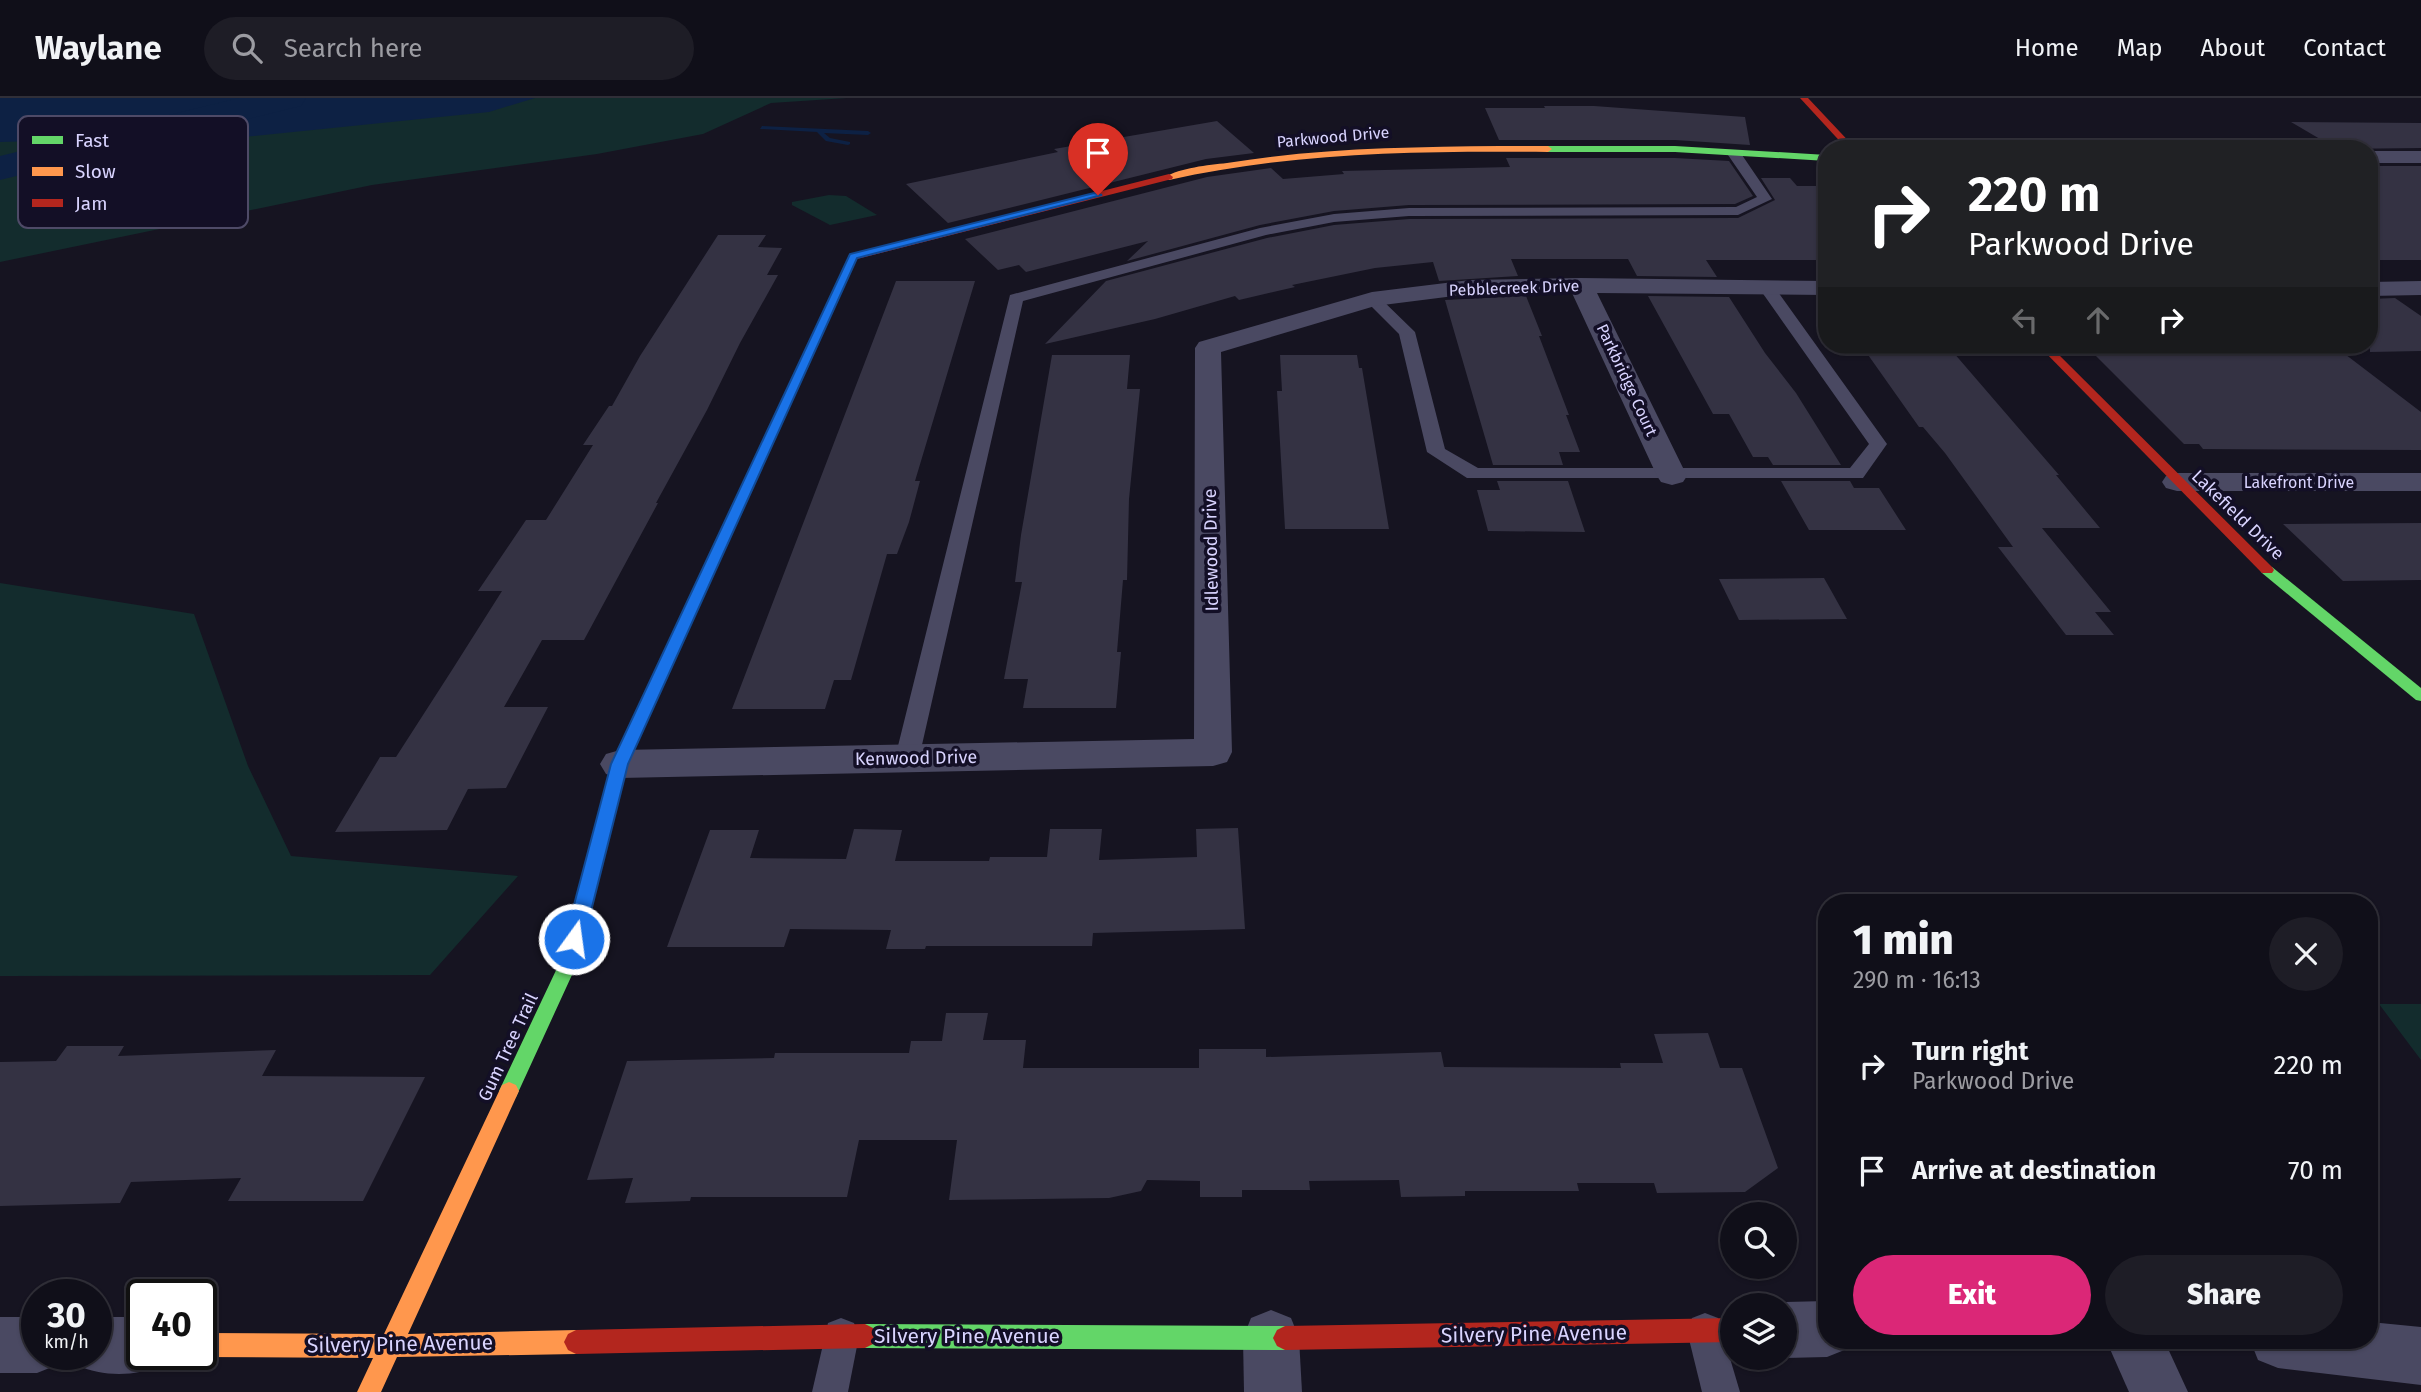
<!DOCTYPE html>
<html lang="en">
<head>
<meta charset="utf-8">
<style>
	body { margin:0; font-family:"Fira Sans",sans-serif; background:#1e1d26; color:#f1f3f6; height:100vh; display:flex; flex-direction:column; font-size:26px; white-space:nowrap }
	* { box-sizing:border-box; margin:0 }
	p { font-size:23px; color:#9c9ca2 }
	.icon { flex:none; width:38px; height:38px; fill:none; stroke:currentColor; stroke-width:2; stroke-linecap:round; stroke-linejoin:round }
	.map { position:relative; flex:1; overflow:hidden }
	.panel { position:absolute; left:1818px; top:796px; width:560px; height:455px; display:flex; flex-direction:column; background:#100f19; border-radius:28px; box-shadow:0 2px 5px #0004,0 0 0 2px #302f38 }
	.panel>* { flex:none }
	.banner { position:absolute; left:1818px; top:42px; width:560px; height:214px; border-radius:28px; box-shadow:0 2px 5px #0004,0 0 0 2px #302f38; background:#202124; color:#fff; overflow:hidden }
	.tools { position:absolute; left:1720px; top:1104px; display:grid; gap:14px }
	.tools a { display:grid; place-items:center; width:77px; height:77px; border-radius:50%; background:#100f19; box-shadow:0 2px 5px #0004,0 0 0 2px #302f38; font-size:35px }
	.speed { position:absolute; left:21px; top:1181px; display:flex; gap:14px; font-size:35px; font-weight:700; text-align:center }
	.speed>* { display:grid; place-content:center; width:91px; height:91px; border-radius:50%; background:#100f19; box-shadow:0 2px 5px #0004,0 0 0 2px #302f38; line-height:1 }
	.speed small { font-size:18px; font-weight:400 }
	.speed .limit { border:4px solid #111; border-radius:10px; background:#fff; color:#111 }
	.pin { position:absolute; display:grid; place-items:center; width:60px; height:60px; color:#fff; margin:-72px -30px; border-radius:50% 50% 50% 0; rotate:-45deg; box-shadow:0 0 7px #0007 }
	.pin .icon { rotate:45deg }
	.me { position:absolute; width:77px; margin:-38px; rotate:14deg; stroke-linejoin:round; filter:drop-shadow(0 0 5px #0008) }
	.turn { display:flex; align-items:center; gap:24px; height:147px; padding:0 35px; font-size:32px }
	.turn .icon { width:91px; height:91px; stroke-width:2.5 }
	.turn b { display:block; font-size:49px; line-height:60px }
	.lanes { display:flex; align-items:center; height:66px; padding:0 35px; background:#0003; justify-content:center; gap:35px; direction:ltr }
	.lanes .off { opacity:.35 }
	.round { display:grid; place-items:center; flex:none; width:74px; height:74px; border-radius:37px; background:#1e1d26 }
	.head { display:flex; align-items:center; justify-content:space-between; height:119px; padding:0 35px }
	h1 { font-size:42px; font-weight:800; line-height:52px }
	.primary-button { display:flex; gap:14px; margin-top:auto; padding:14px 35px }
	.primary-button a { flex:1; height:80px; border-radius:42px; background:#db2777; color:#fff; font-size:28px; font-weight:800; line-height:80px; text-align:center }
	.primary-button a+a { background:#1e1d26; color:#f1f3f6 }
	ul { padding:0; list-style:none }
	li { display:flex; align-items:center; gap:21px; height:105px; padding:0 35px }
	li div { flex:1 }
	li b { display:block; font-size:26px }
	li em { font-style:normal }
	header { display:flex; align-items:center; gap:42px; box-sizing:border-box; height:98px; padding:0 35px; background:#100f19; border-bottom:2px solid #302f38 }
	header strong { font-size:33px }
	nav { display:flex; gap:38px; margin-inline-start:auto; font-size:24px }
	.search { width:490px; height:63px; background:#1e1d26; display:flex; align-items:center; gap:18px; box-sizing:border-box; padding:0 24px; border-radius:38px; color:#9c9ca2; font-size:26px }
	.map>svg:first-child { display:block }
	.green { fill:#132c2d }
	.water { fill:#0d2144 }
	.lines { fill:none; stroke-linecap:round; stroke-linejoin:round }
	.stream { fill:#0d2144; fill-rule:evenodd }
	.river { fill:#0d2144; fill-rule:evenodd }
	.building { fill:#343243 }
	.lane { fill:#4a4962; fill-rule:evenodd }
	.street { fill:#4a4962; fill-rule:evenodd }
	.fast { fill:#63d668; fill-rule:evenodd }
	.slow { fill:#ff974d; fill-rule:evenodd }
	.jam { fill:#b3261e; fill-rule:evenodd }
	.route { fill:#1a73e8; stroke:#114b97; stroke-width:2 }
	.labels { text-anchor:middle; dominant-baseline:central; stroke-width:7; stroke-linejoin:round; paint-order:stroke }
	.far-street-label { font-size:16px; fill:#d9d4ff; stroke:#130f26 }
	.street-label { font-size:18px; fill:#d9d4ff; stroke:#130f26 }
	.near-street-label { font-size:21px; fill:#d9d4ff; stroke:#130f26 }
	.key { fill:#130f26; stroke:#4e4a67; stroke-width:2 }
	.key-label { font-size:19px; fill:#d9d4ff }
</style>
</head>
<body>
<header>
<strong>Waylane</strong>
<div class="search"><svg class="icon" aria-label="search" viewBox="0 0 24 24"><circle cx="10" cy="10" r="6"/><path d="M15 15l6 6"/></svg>Search here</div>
<nav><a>Home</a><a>Map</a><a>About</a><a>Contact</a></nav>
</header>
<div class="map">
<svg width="2421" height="1294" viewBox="0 0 2421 1294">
	<rect width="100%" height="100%" fill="#161421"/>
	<g class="green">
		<polygon points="0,0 847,0 771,5 703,36 597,56 372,87 0,164"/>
		<polygon points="829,97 846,98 877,117 830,127 792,107 792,104"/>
		<polygon points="0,485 194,516 248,668 291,758 518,778 430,877 0,878"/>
		<polygon points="2379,906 2421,906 2421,962"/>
	</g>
	<polygon class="water" points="0,0 535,0 489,14 127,51 79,42 0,44"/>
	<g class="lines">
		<polygon class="stream" points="762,28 868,33 871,35 868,37 824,35 830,40 850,44 850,46 848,47 826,43 817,34 760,31"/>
		<polygon class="river" points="239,0 306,0 301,8 0,82 0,58"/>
	</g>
	<g class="building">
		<polygon points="1544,8 1594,8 1745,19 1750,47 1675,42 1499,42 1485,10 1545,10"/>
		<polygon points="1217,23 1254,55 1206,61 948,125 906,86 1058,54 1054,51"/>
		<polygon points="2291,24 2421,25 2421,50 2337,51"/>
		<polygon points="1506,60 1675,60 1729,63 1753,98 1735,106 1409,107 1334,113 1260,127 1127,163 1148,143 1026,174 1019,167 998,172 965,141 1207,79 1271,70 1283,81 1344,76 1342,73 1510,69"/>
		<rect x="2370" y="68" width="51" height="94"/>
		<polygon points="1761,80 1790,80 1797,88 1827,88 1827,162 1706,162 1717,179 1637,178 1628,161 1511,161 1518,178 1439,183 1433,164 1375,170 1292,187 1295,189 1239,202 1235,198 1155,221 1045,246 1106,183 1267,140 1334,127 1409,121 1738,120 1775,102"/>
		<polygon points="718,137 766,137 758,149 782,150 767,177 778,177 740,245 707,312 656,405 658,405 584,542 542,542 504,609 548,609 506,690 468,691 447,732 335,734 380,659 396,659 452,572 502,493 478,493 526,422 546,422 593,347 583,347 609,308 612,308 640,258"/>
		<polygon points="896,183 975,183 915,383 920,383 909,424 897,456 887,456 851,582 834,582 825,611 732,611"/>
		<polygon points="1526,198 1542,238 1539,238 1569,317 1566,317 1580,354 1559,354 1563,367 1493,367 1445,202"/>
		<polygon points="1648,198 1729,199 1765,255 1796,295 1841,367 1773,367 1768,359 1753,359 1729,316 1713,316"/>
		<polygon points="2370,201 2395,200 2421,218 2421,253 2370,254"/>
		<polygon points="2085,247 2333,247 2421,314 2421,352 2203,351 2199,346 2184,346"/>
		<polygon points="1866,254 1953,254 2059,377 2056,377 2100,430 2042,430 2111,514 2095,514 2114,537 2066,537 1998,449 2013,449 1945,355 1923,329 1919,329"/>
		<polygon points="1052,257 1130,257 1127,291 1140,291 1129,401 1127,482 1123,482 1117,554 1121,554 1116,610 1023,610 1028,581 1004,581 1022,484 1015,484 1021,437"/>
		<polygon points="1280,257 1357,257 1359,270 1362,270 1389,431 1285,431 1277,293 1282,293"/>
		<polygon points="1497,383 1568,383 1585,434 1488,433 1477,392 1500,392"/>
		<polygon points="1781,383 1850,383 1854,390 1879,390 1906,432 1809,432"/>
		<polygon points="2421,425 2421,482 2343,483 2283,426"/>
		<polygon points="1824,480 1847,521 1739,522 1719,481"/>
		<polygon points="1238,730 1245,831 1093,835 1092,848 926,848 925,851 886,851 891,832 790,831 784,849 667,849 710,732 759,732 750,760 846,761 854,731 902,732 895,763 989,763 990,759 1047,759 1050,731 1102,731 1099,762 1197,759 1196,731"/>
		<polygon points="946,915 988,915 983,942 1026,942 1023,970 1199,970 1199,951 1266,951 1266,959 1441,954 1444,969 1621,970 1620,965 1663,965 1654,936 1708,935 1720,970 1742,970 1778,1070 1745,1094 1657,1095 1654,1085 1577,1085 1579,1093 1465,1093 1465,1098 1401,1099 1399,1082 1309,1083 1310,1092 1242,1092 1242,1099 1200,1099 1200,1083 1147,1082 1141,1093 1109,1100 949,1102 957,1042 859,1042 847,1099 691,1099 690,1103 625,1105 633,1080 587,1082 627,963 774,960 775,955 909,955 911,943 942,943"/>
		<polygon points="67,948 124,948 118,958 276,952 262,978 425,979 363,1103 228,1103 241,1080 131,1084 120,1105 0,1108 0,964 56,963"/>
	</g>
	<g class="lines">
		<g class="lane">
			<polygon points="1735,53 1740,54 1772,101 1738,117 1409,118 1334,124 1266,137 1023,203 919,660 916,666 907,669 898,666 895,660 1010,197 1260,130 1334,116 1409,110 1736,109 1757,99 1728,57"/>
			<polygon points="1767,185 1773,187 1887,346 1863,380 1467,380 1427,354 1399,236 1364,201 1366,198 1378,198 1415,234 1445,351 1478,370 1850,370 1869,346 1759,190"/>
			<polygon points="1705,1215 1718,1220 1740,1294 1702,1294 1687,1233 1692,1220"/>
			<polygon points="841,1220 854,1225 859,1238 848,1294 812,1294 828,1225"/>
		</g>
		<g class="street">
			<rect x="2370" y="53" width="51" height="12"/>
			<polygon points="1581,180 1827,183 1827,197 1597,195 1687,378 1683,384 1672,387 1661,384 1657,378 1572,195 1470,196 1375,208 1221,254 1232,654 1227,664 1213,668 620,680 606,676 600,666 606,656 620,652 1194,641 1195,250 1199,244 1372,194 1470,182"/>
			<polygon points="2421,183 2421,197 2370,198 2370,184"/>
			<polygon points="2177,375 2421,375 2421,393 2177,393 2166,390 2162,384 2166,378"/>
			<polygon points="1827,1203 1827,1242 1850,1242 1847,1251 1827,1259 1785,1260 1785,1208 1776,1208 1785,1204"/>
			<polygon points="1271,1212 1291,1220 1299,1240 1302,1294 1244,1294 1243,1240 1251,1220"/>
			<polygon points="0,1219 37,1219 37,1256 61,1256 57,1267 37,1275 0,1275"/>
			<path d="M96 1219H142V1256H166L162 1267C134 1279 104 1279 76 1267L72 1256H96Z"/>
			<polygon points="2370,1224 2421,1229 2421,1287 2278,1270 2258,1262 2250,1242 2370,1242"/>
			<polygon points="2106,1242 2164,1242 2188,1294 2129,1294"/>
		</g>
		<g class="fast">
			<polygon points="1675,48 1827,57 1827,63 1675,54 1548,54 1544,51 1548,48"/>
			<polygon points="2267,468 2272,469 2421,590 2421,603 2416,602 2262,475 2260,472 2262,469"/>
			<polygon points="606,716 612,718 614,722 577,866 516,999 509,1002 502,999 499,993 559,866 598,722 600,718"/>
			<polygon points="865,1226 1285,1228 1293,1232 1297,1240 1293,1248 1285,1252 865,1250 857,1246 853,1238 857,1230"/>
		</g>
		<g class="slow">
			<path d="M1500 48H1548L1552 51 1548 54C1420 53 1294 54 1169 82L1165 79C1180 70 1208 67 1227 65 1318 50 1409 49 1500 48Z"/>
			<polygon points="812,246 817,249 628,666 614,722 612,726 600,726 598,722 612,666 807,249"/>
			<polygon points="509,984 516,987 519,993 408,1236 576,1232 584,1236 588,1244 584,1252 576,1256 397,1259 381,1294 357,1294 373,1260 201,1259 196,1256 201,1256 201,1235 384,1236 502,987"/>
		</g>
		<g class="jam">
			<polygon points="1800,0 1808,0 1856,51 1847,51"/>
			<polygon points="1169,76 1173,79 1172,81 857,161 817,249 812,252 807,249 850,157"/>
			<polygon points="2038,247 2049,247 2272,469 2274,472 2272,475 2262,475"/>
			<polygon points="1732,1220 1732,1244 1285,1252 1277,1248 1273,1240 1277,1232 1285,1228"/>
			<polygon points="865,1226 873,1230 877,1238 873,1246 865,1250 576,1256 568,1252 564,1244 568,1236 576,1232"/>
		</g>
	</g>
	<polygon class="route" points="1094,95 1102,97 857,160 628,666 584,841 581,846 574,849 568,846 565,841 611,666 850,156"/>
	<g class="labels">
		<g class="far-street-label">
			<text transform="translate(1333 39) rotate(-5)">Parkwood Drive</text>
			<text transform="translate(1514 190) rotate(-2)">Pebblecreek Drive</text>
			<text transform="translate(1627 282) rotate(65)">Parkbridge Court</text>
			<text x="2299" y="384">Lakefront Drive</text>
		</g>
		<g class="street-label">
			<text transform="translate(2238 417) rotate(44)">Lakefield Drive</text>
			<text transform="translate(1211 452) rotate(-91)">Idlewood Drive</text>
			<text transform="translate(916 660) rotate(-1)">Kenwood Drive</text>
			<text transform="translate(508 949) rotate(-65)">Gum Tree Trail</text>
		</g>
		<g class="near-street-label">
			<text transform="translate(1534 1236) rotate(-1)">Silvery Pine Avenue</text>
			<text x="967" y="1238">Silvery Pine Avenue</text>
			<text transform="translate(400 1246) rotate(-1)">Silvery Pine Avenue</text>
		</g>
	</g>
	<rect x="18" y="18" width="230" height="112" rx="10" class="key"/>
	<rect x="32" y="38" width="31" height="8" fill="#63d668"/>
	<rect x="32" y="69" width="31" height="9" fill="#ff974d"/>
	<rect x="32" y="101" width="31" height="8" fill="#b3261e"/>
	<g class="key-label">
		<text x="75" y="49">Fast</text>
		<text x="75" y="80">Slow</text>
		<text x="75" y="112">Jam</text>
	</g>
</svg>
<div class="tools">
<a><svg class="icon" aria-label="search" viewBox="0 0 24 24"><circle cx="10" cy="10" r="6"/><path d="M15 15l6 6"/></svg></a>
<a><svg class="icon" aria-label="layers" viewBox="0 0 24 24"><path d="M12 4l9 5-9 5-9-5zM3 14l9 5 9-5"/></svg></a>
</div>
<div class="speed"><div>30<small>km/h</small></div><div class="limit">40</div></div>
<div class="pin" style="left:1098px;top:97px;background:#d93025"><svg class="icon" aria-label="arrive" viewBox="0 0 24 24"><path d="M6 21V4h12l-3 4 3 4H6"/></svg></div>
<svg class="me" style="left:574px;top:841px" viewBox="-20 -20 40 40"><circle r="17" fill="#1a73e8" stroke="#fff" stroke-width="3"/><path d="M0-11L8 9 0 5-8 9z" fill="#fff"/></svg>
<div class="banner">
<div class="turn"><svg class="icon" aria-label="right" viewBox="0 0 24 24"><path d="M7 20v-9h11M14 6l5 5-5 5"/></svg><div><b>220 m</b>Parkwood Drive</div></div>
<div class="lanes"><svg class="icon off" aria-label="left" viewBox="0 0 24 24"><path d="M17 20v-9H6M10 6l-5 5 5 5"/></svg><svg class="icon off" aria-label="ahead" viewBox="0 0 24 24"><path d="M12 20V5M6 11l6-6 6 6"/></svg><svg class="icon" aria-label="right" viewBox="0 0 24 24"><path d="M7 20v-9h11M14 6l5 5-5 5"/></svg></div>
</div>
<section class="panel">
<div class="head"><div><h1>1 min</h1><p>290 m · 16:13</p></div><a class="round"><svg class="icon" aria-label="close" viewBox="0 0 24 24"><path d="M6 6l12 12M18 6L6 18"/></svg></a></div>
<ul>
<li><svg class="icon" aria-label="right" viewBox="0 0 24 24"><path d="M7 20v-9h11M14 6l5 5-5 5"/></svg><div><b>Turn right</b><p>Parkwood Drive</p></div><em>220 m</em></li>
<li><svg class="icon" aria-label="arrive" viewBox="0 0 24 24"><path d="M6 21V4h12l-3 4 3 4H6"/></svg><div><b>Arrive at destination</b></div><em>70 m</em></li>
</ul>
<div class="primary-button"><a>Exit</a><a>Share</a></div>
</section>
</div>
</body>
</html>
